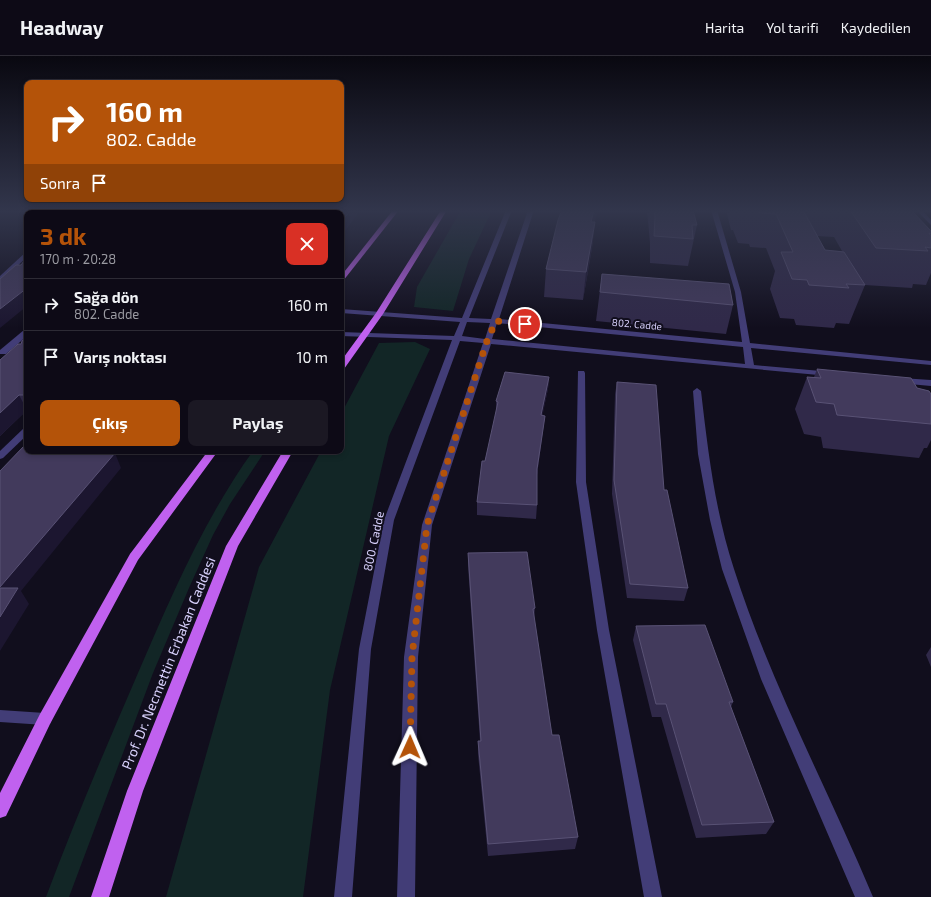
<!DOCTYPE html>
<html lang="tr">
<head>
<meta charset="utf-8">
<style>
	body { margin:0; font-family:"Exo 2",sans-serif; background:#1b1823; color:#f1f3f6; height:100vh; display:flex; flex-direction:column; font-size:15px; white-space:nowrap }
	* { box-sizing:border-box; margin:0 }
	p { font-size:13px; color:#9a9aa1 }
	.icon { flex:none; width:22px; height:22px; fill:none; stroke:currentColor; stroke-width:2; stroke-linecap:round; stroke-linejoin:round }
	.map { position:relative; flex:1; overflow:hidden }
	.panel { position:absolute; left:24px; top:154px; width:320px; height:244px; display:flex; flex-direction:column; background:#0d0a16; border-radius:8px; box-shadow:0 2px 6px #0003,0 0 0 1px #2d2b35 }
	.panel>* { flex:none }
	.hud { position:absolute; left:24px; top:24px; width:320px; height:122px; border-radius:8px; box-shadow:0 2px 6px #0003,0 0 0 1px #2d2b35; background:#b45309; color:#fff; overflow:hidden }
	.pin { position:absolute; display:grid; place-items:center; width:34px; height:34px; color:#fff; margin:-17px; border:2px solid #fff; border-radius:50%; box-shadow:0 1px 4px #0007 }
	.me { position:absolute; width:44px; margin:-22px; rotate:1deg; stroke-linejoin:round; filter:drop-shadow(0 0 3px #0008) }
	.turn { display:flex; align-items:center; gap:14px; height:84px; padding:0 16px; font-size:18px }
	.turn .icon { width:52px; height:52px; stroke-width:2.5 }
	.turn b { display:block; font-size:28px; line-height:34px }
	.then { display:flex; align-items:center; height:38px; padding:0 16px; background:#0003; gap:8px; font-size:15px }
	.round { display:grid; place-items:center; flex:none; width:42px; height:42px; border-radius:8px; background:#1b1823 }
	.head { display:flex; align-items:center; justify-content:space-between; height:68px; padding:0 16px }
	h1 { font-size:24px; font-weight:700; line-height:30px; color:#b45309 }
	.primary-button { display:flex; gap:8px; margin-top:auto; padding:8px 16px }
	.primary-button a { flex:1; height:46px; border-radius:8px; background:#b45309; color:#fff; font-size:16px; font-weight:700; line-height:46px; text-align:center }
	.primary-button a+a { background:#1b1823; color:#f1f3f6 }
	ul { padding:0; list-style:none }
	li { display:flex; align-items:center; gap:12px; height:52px; padding:0 16px; border-top:1px solid #2d2b35 }
	li div { flex:1 }
	li b { display:block; font-size:15px }
	li em { font-style:normal }
	header { display:flex; align-items:center; gap:24px; box-sizing:border-box; height:56px; padding:0 20px; background:#0d0a16; border-bottom:1px solid #2d2b35 }
	header strong { font-size:19px }
	nav { display:flex; gap:22px; margin-inline-start:auto; font-size:14px }
	.map>svg:first-child { display:block }
	.green { fill:#122626 }
	.lines { fill:none; stroke-linecap:round; stroke-linejoin:round }
	.minor { fill:#423d77; fill-rule:evenodd }
	.major { fill:#c061ef; fill-rule:evenodd }
	.wall { fill:#302949; fill-rule:evenodd }
	.shaded-wall { fill:#1c1630 }
	.building { fill:#423a5c; stroke:#595275 }
	.route { stroke:#b45309; stroke-width:7; stroke-dasharray:0 12.6 }
	.labels { text-anchor:middle; dominant-baseline:central; stroke-width:4; stroke-linejoin:round; paint-order:stroke }
	.far-street-label { font-size:10px; fill:#d6cffa; stroke:#110e1d }
	.street-label { font-size:12px; fill:#d6cffa; stroke:#110e1d }
	.near-street-label { font-size:14px; fill:#d6cffa; stroke:#110e1d }
</style>
</head>
<body>
<header>
<strong>Headway</strong>
<nav><a>Harita</a><a>Yol tarifi</a><a>Kaydedilen</a></nav>
</header>
<div class="map">
<svg width="931" height="841" viewBox="0 0 931 841">
	<rect width="100%" height="100%" fill="#110e1d"/>
	<g class="green">
		<polygon points="461,154 492,154 469,203 453,255 414,251 417,231"/>
		<polygon points="415,286 430,293 389,380 330,634 303,841 166,841 259,511 321,395 341,395 341,358 379,287"/>
		<path d="M253 395H265L230 448 213 479 189 532 153 617 69 841H46C74 766 106 691 138 617 171 541 204 463 253 395Z"/>
	</g>
	<g class="lines">
		<g class="minor">
			<polygon points="68,154 74,154 71,157 65,157"/>
			<path d="M506 154H512L469 262 491 263 528 154H534L499 263 742 286 735 236 711 154H717L741 236 750 287 931 305V309L751 292 754 309 832 316V320H829L491 288 432 469 418 601 415 841H397L404 601 422 469 483 287 460 285 394 464 371 593 352 841H334L359 593 384 464 452 284 341 280V276L454 280 460 266 341 257V253L462 262ZM467 266 490 267 485 283 462 280ZM497 267 743 291 745 308 492 283Z"/>
			<polygon points="916,154 922,154 931,164 931,169"/>
			<polygon points="27,195 27,201 0,226 0,220"/>
			<polygon points="24,274 27,274 27,280 6,298 0,298 0,294"/>
			<polygon points="578,315 584,315 585,317 586,426 609,574 662,841 644,841 597,574 576,426"/>
			<polygon points="901,322 931,324 931,330 898,327 898,323"/>
			<path d="M697 332 701 335C708 395 715 455 734 513 770 626 827 731 873 841H855L761 623 722 513 710 464 698 398 693 335Z"/>
			<polygon points="27,371 27,379 3,402 0,403 0,395 24,372"/>
			<polygon points="0,654 45,657 50,658 52,663 50,668 45,669 0,666"/>
		</g>
		<g class="major">
			<polygon points="393,154 399,154 343,225 341,226 341,220"/>
			<polygon points="441,154 447,154 383,258 344,313 341,313 341,305 376,257"/>
			<polygon points="208,395 218,395 138,504 50,668 6,760 0,762 0,737 40,658 130,498"/>
			<polygon points="283,395 293,395 238,490 143,735 109,841 91,841 127,735 226,490"/>
		</g>
	</g>
	<g class="wall">
		<polygon points="598,154 594,166 595,166 592,192 583,244 544,241 546,213"/>
		<polygon points="647,154 693,154 697,169 688,210 650,207 650,187"/>
		<path d="M726 154H911L931 175V217L926 229 913 228 912 232 865 229 849 268 836 267 834 272 796 269 794 263 780 262 770 233 775 215 766 192 750 191 749 188 738 187 733 174H731ZM817 180 834 181 842 195 825 194Z"/>
		<polygon points="602,218 733,249 726,278 596,265"/>
		<polygon points="27,281 27,354 0,380 0,304 21,288"/>
		<polygon points="817,313 917,332 931,338 931,384 927,392 924,392 919,402 823,392 821,381 804,378 795,353 807,321 814,321"/>
		<polygon points="549,321 548,333 542,360 545,360 537,419 537,449 536,463 477,459 477,446 485,405 496,357 496,345"/>
		<polygon points="617,326 664,434 688,532 684,545 627,542 612,438 615,338"/>
		<polygon points="468,497 535,552 534,562 552,679 578,781 575,793 488,800 478,698 478,685 480,685 468,510"/>
		<polygon points="636,570 733,646 731,651 774,766 766,778 696,782 661,661 652,661 633,584"/>
		<polygon points="931,591 931,611 926,599"/>
	</g>
	<g class="shaded-wall">
		<polygon points="351,154 361,154 341,180 341,166"/>
		<polygon points="594,154 598,154 588,192 591,166"/>
		<polygon points="595,166 592,192 583,244 586,216"/>
		<polygon points="27,232 27,250 0,272 0,253"/>
		<polygon points="549,321 548,333 540,372 541,359"/>
		<polygon points="19,339 27,354 0,380 0,357"/>
		<polygon points="545,360 543,373 536,427 537,413"/>
		<polygon points="98,395 116,395 115,397 121,412 21,535 29,548 0,595 0,531"/>
	</g>
	<g class="building">
		<polygon points="75,154 351,154 341,166 341,157 72,157"/>
		<polygon points="562,154 594,154 591,166 595,166 586,216 546,213 558,164"/>
		<polygon points="654,154 693,154 697,169 692,169 693,183 654,180 655,161"/>
		<polygon points="758,154 803,154 825,194 844,196 865,229 846,228 849,232 809,229 807,224 792,223 781,196 793,196 776,158 759,157"/>
		<polygon points="850,154 911,154 931,175 931,178 929,177 931,180 931,192 925,191 928,195 876,192"/>
		<polygon points="27,201 27,232 0,253 0,223 16,209 21,209"/>
		<polygon points="602,218 729,228 733,249 600,236"/>
		<polygon points="27,281 27,339 19,339 0,357 0,304 18,288 21,288 22,285"/>
		<polygon points="817,313 911,322 917,332 929,335 931,338 931,368 837,359 834,348 816,346 807,321 821,322"/>
		<polygon points="505,316 549,321 541,359 545,360 537,413 537,449 477,446 482,405 485,405 498,346 496,345"/>
		<polygon points="617,326 656,329 664,434 667,434 688,532 630,528 614,424"/>
		<polygon points="24,390 27,390 27,395 98,395 98,396 115,397 0,531 0,415"/>
		<polygon points="527,496 535,552 533,553 552,679 559,679 578,781 488,788 478,685 481,685 468,497"/>
		<polygon points="0,532 18,532 0,561"/>
		<polygon points="705,569 733,646 729,646 774,766 702,769 666,648 656,648 636,570"/>
	</g>
	<linearGradient id="sky" x2="0" y2="1"><stop stop-color="#090810"/><stop offset="0.57" stop-color="#32364c"/><stop offset="1" stop-color="#32364c" stop-opacity="0"/></linearGradient>
	<rect width="931" height="272" fill="url(#sky)"/>
	<g class="lines">
		<polyline class="route" points="410,691 412,601 427,469 487,285 496,265 525,268"/>
	</g>
	<g class="labels">
		<g class="far-street-label">
			<text transform="translate(637 268) rotate(5)">802. Cadde</text>
		</g>
		<g class="street-label">
			<text transform="translate(373 485) rotate(-78)">800. Cadde</text>
		</g>
		<g class="near-street-label">
			<text transform="translate(168 607) rotate(-68)">Prof. Dr. Necmettin Erbakan Caddesi</text>
		</g>
	</g>
</svg>
<div class="pin" style="left:525px;top:268px;background:#d93025"><svg class="icon" aria-label="arrive" viewBox="0 0 24 24"><path d="M6 21V4h12l-3 4 3 4H6"/></svg></div>
<svg class="me" style="left:410px;top:691px" viewBox="-20 -20 40 40"><path d="M0-17L14 15 0 8-14 15z" fill="#b45309" stroke="#fff" stroke-width="4"/></svg>
<div class="hud">
<div class="turn"><svg class="icon" aria-label="right" viewBox="0 0 24 24"><path d="M7 20v-9h11M14 6l5 5-5 5"/></svg><div><b>160 m</b>802. Cadde</div></div>
<div class="then">Sonra<svg class="icon" aria-label="arrive" viewBox="0 0 24 24"><path d="M6 21V4h12l-3 4 3 4H6"/></svg></div>
</div>
<section class="panel">
<div class="head"><div><h1>3 dk</h1><p>170 m · 20:28</p></div><a class="round" style="background:#d93025;color:#fff"><svg class="icon" aria-label="close" viewBox="0 0 24 24"><path d="M6 6l12 12M18 6L6 18"/></svg></a></div>
<ul>
<li><svg class="icon" aria-label="right" viewBox="0 0 24 24"><path d="M7 20v-9h11M14 6l5 5-5 5"/></svg><div><b>Sağa dön</b><p>802. Cadde</p></div><em>160 m</em></li>
<li><svg class="icon" aria-label="arrive" viewBox="0 0 24 24"><path d="M6 21V4h12l-3 4 3 4H6"/></svg><div><b>Varış noktası</b></div><em>10 m</em></li>
</ul>
<div class="primary-button"><a>Çıkış</a><a>Paylaş</a></div>
</section>
</div>
</body>
</html>
